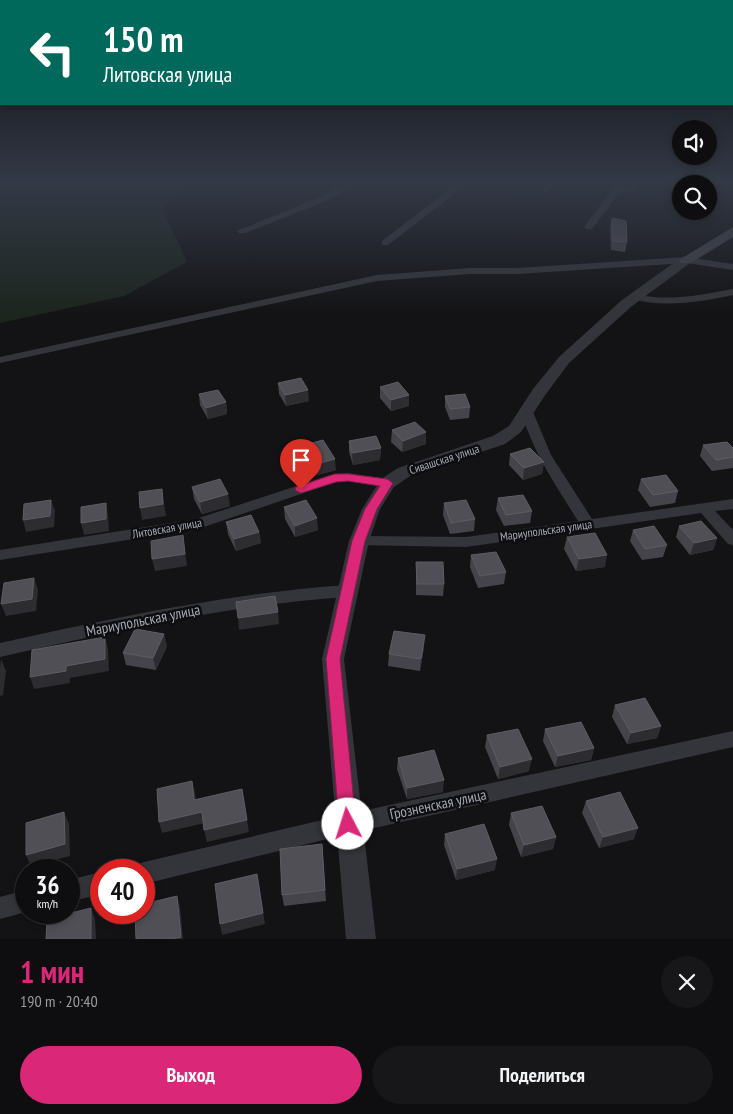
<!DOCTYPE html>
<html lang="ru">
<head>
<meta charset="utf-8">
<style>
	body { margin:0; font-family:"PT Sans Narrow",sans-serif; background:#171719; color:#f1f3f6; height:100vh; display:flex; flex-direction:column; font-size:19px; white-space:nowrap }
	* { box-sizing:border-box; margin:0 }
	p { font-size:16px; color:#9b9c9f }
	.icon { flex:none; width:28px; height:28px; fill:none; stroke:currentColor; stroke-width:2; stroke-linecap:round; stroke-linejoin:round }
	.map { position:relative; height:939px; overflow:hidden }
	.drawer { display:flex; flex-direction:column; background:#0e0e10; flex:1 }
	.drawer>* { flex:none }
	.guide { position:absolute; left:0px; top:0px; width:734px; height:105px; box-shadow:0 2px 8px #0003,0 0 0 1px #2e2e30; background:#00695c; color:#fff; overflow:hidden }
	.fabs { position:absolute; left:672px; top:120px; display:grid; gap:10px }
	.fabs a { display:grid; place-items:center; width:45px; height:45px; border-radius:50%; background:#0e0e10; box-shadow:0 2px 8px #0003,0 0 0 1px #2e2e30; font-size:25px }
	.speed { position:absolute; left:15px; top:859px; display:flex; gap:10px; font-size:25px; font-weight:700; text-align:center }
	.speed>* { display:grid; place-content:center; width:65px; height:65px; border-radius:50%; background:#0e0e10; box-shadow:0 2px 8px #0003,0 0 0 1px #2e2e30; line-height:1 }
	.speed small { font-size:12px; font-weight:400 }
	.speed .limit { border:8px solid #d22; background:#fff; color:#111 }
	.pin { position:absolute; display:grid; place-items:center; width:42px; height:42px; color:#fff; margin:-51px -21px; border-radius:50% 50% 50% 0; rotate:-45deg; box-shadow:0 0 5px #0007 }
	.pin .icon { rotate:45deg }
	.me { position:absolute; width:55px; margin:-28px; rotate:355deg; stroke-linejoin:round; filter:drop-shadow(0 0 4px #0008) }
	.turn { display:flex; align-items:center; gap:18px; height:105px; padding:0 20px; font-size:22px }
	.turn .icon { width:65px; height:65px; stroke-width:2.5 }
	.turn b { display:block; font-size:35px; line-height:42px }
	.round { display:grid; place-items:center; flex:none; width:52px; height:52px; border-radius:26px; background:#171719 }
	.overview { display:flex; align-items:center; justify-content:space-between; height:85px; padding:0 20px }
	h1 { font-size:30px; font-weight:800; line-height:38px; color:#db2777 }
	.action { display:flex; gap:10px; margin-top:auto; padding:10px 20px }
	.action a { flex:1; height:58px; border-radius:30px; background:#db2777; color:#fff; font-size:20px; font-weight:800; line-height:58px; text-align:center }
	.action a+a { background:#171719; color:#f1f3f6 }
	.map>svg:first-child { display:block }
	.green { fill:#1d251f }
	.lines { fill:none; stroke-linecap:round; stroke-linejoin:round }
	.minor { fill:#34353a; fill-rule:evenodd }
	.tertiary { fill:#34353a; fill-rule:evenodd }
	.secondary { fill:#42434a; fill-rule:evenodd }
	.wall { fill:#45444a }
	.shaded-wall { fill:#2d2c30 }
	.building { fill:#504f56; stroke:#5d5d64 }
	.route { fill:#db2777; stroke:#8e194d }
	.labels { text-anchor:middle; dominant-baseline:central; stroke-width:5; stroke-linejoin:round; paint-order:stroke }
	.street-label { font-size:12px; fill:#a5a8b5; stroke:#0e0e10 }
	.near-street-label { font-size:15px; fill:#a5a8b5; stroke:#0e0e10 }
</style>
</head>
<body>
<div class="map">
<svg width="733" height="939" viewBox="0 0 733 939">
	<rect width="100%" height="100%" fill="#131315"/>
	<polygon class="green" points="0,182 189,182 162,208 187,262 124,296 0,323"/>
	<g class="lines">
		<g class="minor">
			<polygon points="348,182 358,182 326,201 245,233 239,233 237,231 320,197"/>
			<polygon points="455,182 464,182 448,199 388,245 382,245 382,241 442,195"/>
			<polygon points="618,182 626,182 623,188 630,188 629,182 637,182 638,190 634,192 619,193 592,229 586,229 584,227"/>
			<polygon points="686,257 733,264 733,270 686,263 517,274 470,274 377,281 0,363 0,357 377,275 470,268 517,268"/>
			<path d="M733 289V295C698 302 667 308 631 299L630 297 635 294C669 302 700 295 733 289Z"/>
			<path d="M527 408 533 412 551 455 592 519 733 499V509L715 511 733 530V545L728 544 701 513 466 547 354 545 351 541 354 537 359 536 466 537 578 521C556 486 533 452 521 412Z"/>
			<polygon points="348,473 387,479 392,480 394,483 392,486 387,487 348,481 336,482 198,529 0,560 0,550 196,519 330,475"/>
			<path d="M347 585 353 587 355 591 353 595 347 597C229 605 115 631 0 657V643C115 618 229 593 347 585Z"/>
			<polygon points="733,731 733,747 348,834 144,884 144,870 134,870 136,865 144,862 348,814"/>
			<polygon points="101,872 101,894 69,902 69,880"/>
			<polygon points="26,890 26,912 0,919 0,897"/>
		</g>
		<polygon class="tertiary" points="686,256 690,257 692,260 690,263 632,306 569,363 546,394 521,432 505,444 410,476 394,487 380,509 369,541 344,659 376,939 346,939 322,659 349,541 362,509 381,479 398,468 493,436 509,426 533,389 559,357 622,300 682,257"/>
		<polygon class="secondary" points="733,227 733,237 691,263 681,263 679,260"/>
	</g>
	<g class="wall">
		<polygon points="612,218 627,242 625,252 611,250 610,227"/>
		<polygon points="278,383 309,401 286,406 279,394"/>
		<polygon points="380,387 409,406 391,411 380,398"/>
		<polygon points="199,394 226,402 227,414 208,419 200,405"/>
		<polygon points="445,396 470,407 469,418 450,420 445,407"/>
		<polygon points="392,430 426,444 402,452 391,442"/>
		<polygon points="349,441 381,448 380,460 353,465 349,452"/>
		<polygon points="703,445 733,448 733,468 712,471 700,456"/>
		<polygon points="301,446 336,470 313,476 302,457"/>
		<polygon points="510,454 544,462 542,474 523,480 509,465"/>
		<polygon points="641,479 678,491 675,503 650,507 638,490"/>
		<polygon points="192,487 230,506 202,514 194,499"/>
		<polygon points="498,498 532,511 530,523 504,526 496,510"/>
		<polygon points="444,503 475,519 474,531 450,534 443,515"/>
		<polygon points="284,507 318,530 295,537 285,519"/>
		<polygon points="226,522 259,532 261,543 236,551 228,534"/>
		<polygon points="679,526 717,538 713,550 690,555 676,537"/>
		<polygon points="633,530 667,545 663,557 642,560 630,541"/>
		<polygon points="567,537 605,567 576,571 564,549"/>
		<polygon points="471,555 506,572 504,584 478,588 470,567"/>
		<polygon points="416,562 444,584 443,596 416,595"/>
		<polygon points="167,646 156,670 126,665 123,653"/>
		<polygon points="424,647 420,671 388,666 389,654"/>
		<polygon points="615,705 661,726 657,738 627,744 612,717"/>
		<polygon points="545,729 594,748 591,760 555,767 543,741"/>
		<polygon points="487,735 529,771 498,779 485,747"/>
		<polygon points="398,758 443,792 407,799 397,769"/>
		<polygon points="586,801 634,839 599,848 582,813"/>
		<polygon points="511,813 556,837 553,849 521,857 509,825"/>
		<polygon points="445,834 495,870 456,880 444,845"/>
		<polygon points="322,844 326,901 284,906 282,895"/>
	</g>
	<g class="shaded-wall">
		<polygon points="554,182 559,182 543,196 544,191"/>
		<polygon points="308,390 309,401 286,406 285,395"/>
		<polygon points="409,395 409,406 391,411 391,400"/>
		<polygon points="226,402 227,414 208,419 206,408"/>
		<polygon points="426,432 426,444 402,452 403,441"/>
		<polygon points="381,448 380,460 353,465 352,453"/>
		<polygon points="335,459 336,470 313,476 313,465"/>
		<polygon points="544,462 542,474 523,480 524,468"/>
		<polygon points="162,489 166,516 142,520 140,508"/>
		<polygon points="228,494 230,506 202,514 200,502"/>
		<polygon points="51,500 55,511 54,527 26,532 23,520"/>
		<polygon points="106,503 108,515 109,531 84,535 81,523"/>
		<polygon points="317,518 318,530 295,537 295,526"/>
		<polygon points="259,532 261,543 236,551 234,539"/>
		<polygon points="183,535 187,566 155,571 152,559"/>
		<polygon points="717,538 713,550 690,555 694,543"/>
		<polygon points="607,555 605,567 576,571 579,559"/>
		<polygon points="34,578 38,590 36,611 6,616 1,604"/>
		<polygon points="278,612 279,624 239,630 238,618"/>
		<polygon points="164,634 167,646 156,670 153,658"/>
		<polygon points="425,635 424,647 420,671 421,659"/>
		<polygon points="105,637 108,649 109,671 70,678 70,683 34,689 30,677"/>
		<polygon points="1,659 6,671 3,695 0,696 0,668"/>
		<polygon points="661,726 657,738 627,744 631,733"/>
		<polygon points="594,748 591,760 555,767 558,756"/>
		<polygon points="532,759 529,771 498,779 500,767"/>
		<polygon points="444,780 443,792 407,799 407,788"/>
		<polygon points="192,781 195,792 197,812 194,800"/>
		<polygon points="64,812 69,824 70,856 31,866 26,855"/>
		<polygon points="202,812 205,823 162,833 159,822"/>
		<polygon points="247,820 249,832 207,842 204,830"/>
		<polygon points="638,828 634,839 599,848 603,837"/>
		<polygon points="556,837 553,849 521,857 524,845"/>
		<polygon points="497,859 495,870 456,880 457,869"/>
		<polygon points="259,885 265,924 222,935 220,924"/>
		<polygon points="177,896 180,907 183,939 172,939"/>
		<polygon points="91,908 95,919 96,939 91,939"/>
	</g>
	<g class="building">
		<polygon points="544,182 554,182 544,191"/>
		<polygon points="612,218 626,221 627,242 613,241"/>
		<polygon points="301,378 308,390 285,395 278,383"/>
		<polygon points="398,382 409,395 391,400 380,387"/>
		<polygon points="218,390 226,402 206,408 199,394"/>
		<polygon points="465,394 470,407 450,409 445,396"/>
		<polygon points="415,422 426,432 403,441 392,430"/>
		<polygon points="376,436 381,448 352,453 349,441"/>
		<polygon points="323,440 335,459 313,465 301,446"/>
		<polygon points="727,442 733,448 733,457 716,460 703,445"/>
		<polygon points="530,448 544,462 524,468 510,454"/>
		<polygon points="666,475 678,491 653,495 641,479"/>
		<polygon points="220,479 228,494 200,502 192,487"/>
		<polygon points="162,489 163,504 140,508 139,492"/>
		<polygon points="523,495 532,511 506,515 498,498"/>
		<polygon points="51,500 50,516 23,520 24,504"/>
		<polygon points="306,500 317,518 295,526 284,507"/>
		<polygon points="466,500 475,519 451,523 444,503"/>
		<polygon points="106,503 106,519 81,523 81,507"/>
		<polygon points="251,515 259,532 234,539 226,522"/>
		<polygon points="701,521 717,538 694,543 679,526"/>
		<polygon points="654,526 667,545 645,549 633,530"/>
		<polygon points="595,533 607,555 579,559 567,537"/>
		<polygon points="183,535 185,554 152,559 151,541"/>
		<polygon points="496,552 506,572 480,576 471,555"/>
		<polygon points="416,562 443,562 444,584 417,584"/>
		<polygon points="34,578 32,599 1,604 4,583"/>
		<polygon points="275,596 278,612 238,618 236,602"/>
		<polygon points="135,629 164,634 153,658 123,653"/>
		<polygon points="394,631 425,635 421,659 389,654"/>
		<polygon points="105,637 105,659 66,666 66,671 30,677 32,650"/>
		<polygon points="645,698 661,726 631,733 615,705"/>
		<polygon points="581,722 594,748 558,756 545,729"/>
		<polygon points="518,729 532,759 500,767 487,735"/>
		<polygon points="434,750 444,780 407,788 398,758"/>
		<polygon points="192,781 194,800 242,789 247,820 204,830 202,812 159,822 157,789"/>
		<polygon points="620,792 638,828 603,837 586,801"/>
		<polygon points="542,806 556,837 524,845 511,813"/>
		<polygon points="64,812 65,844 26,855 26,823"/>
		<polygon points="484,824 497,859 457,869 445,834"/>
		<polygon points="322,844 325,890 282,895 280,849"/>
		<polygon points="257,874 263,913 220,924 215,884"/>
		<polygon points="177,896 181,937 172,939 136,939 135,912 144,912 144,904"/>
		<polygon points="91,908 91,939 46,939 47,919"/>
	</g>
	<linearGradient id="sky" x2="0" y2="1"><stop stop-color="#0a0a0c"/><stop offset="0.58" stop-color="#333946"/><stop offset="1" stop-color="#333946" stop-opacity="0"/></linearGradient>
	<rect width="733" height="314" fill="url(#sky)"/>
	<polygon class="route" points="348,474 387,479 393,483 377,509 365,541 340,659 356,824 354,830 348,832 342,830 339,824 326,659 352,541 365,509 380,486 348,481 336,482 301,493 295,490 296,487 335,474"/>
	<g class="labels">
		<g class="street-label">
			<text transform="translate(444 459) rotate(-18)">Сивашская улица</text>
			<text transform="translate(167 528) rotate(-10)">Литовская улица</text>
			<text transform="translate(546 530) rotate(-8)">Мариупольская улица</text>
		</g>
		<g class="near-street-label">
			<text transform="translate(143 620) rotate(-11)">Мариупольская улица</text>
			<text transform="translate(438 804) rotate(-12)">Грозненская улица</text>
		</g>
	</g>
</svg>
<div class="fabs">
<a><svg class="icon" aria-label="sound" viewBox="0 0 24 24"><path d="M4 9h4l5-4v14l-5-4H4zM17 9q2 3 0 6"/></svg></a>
<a><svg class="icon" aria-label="search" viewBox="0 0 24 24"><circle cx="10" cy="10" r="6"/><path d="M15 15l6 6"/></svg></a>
</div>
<div class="speed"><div>36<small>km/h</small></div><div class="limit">40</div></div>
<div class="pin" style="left:301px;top:490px;background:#d93025"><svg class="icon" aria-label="arrive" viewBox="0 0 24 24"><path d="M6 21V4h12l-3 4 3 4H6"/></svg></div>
<svg class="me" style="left:348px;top:824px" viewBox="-20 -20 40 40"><circle r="19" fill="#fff"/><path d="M0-13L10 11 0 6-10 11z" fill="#db2777"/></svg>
<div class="guide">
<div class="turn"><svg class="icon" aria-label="left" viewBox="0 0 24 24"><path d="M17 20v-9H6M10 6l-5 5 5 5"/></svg><div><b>150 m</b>Литовская улица</div></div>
</div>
</div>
<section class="drawer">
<div class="overview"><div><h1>1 мин</h1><p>190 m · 20:40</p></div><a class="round"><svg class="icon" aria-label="close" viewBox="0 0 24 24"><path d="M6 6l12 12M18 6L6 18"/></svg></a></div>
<div class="action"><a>Выход</a><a>Поделиться</a></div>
</section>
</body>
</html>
